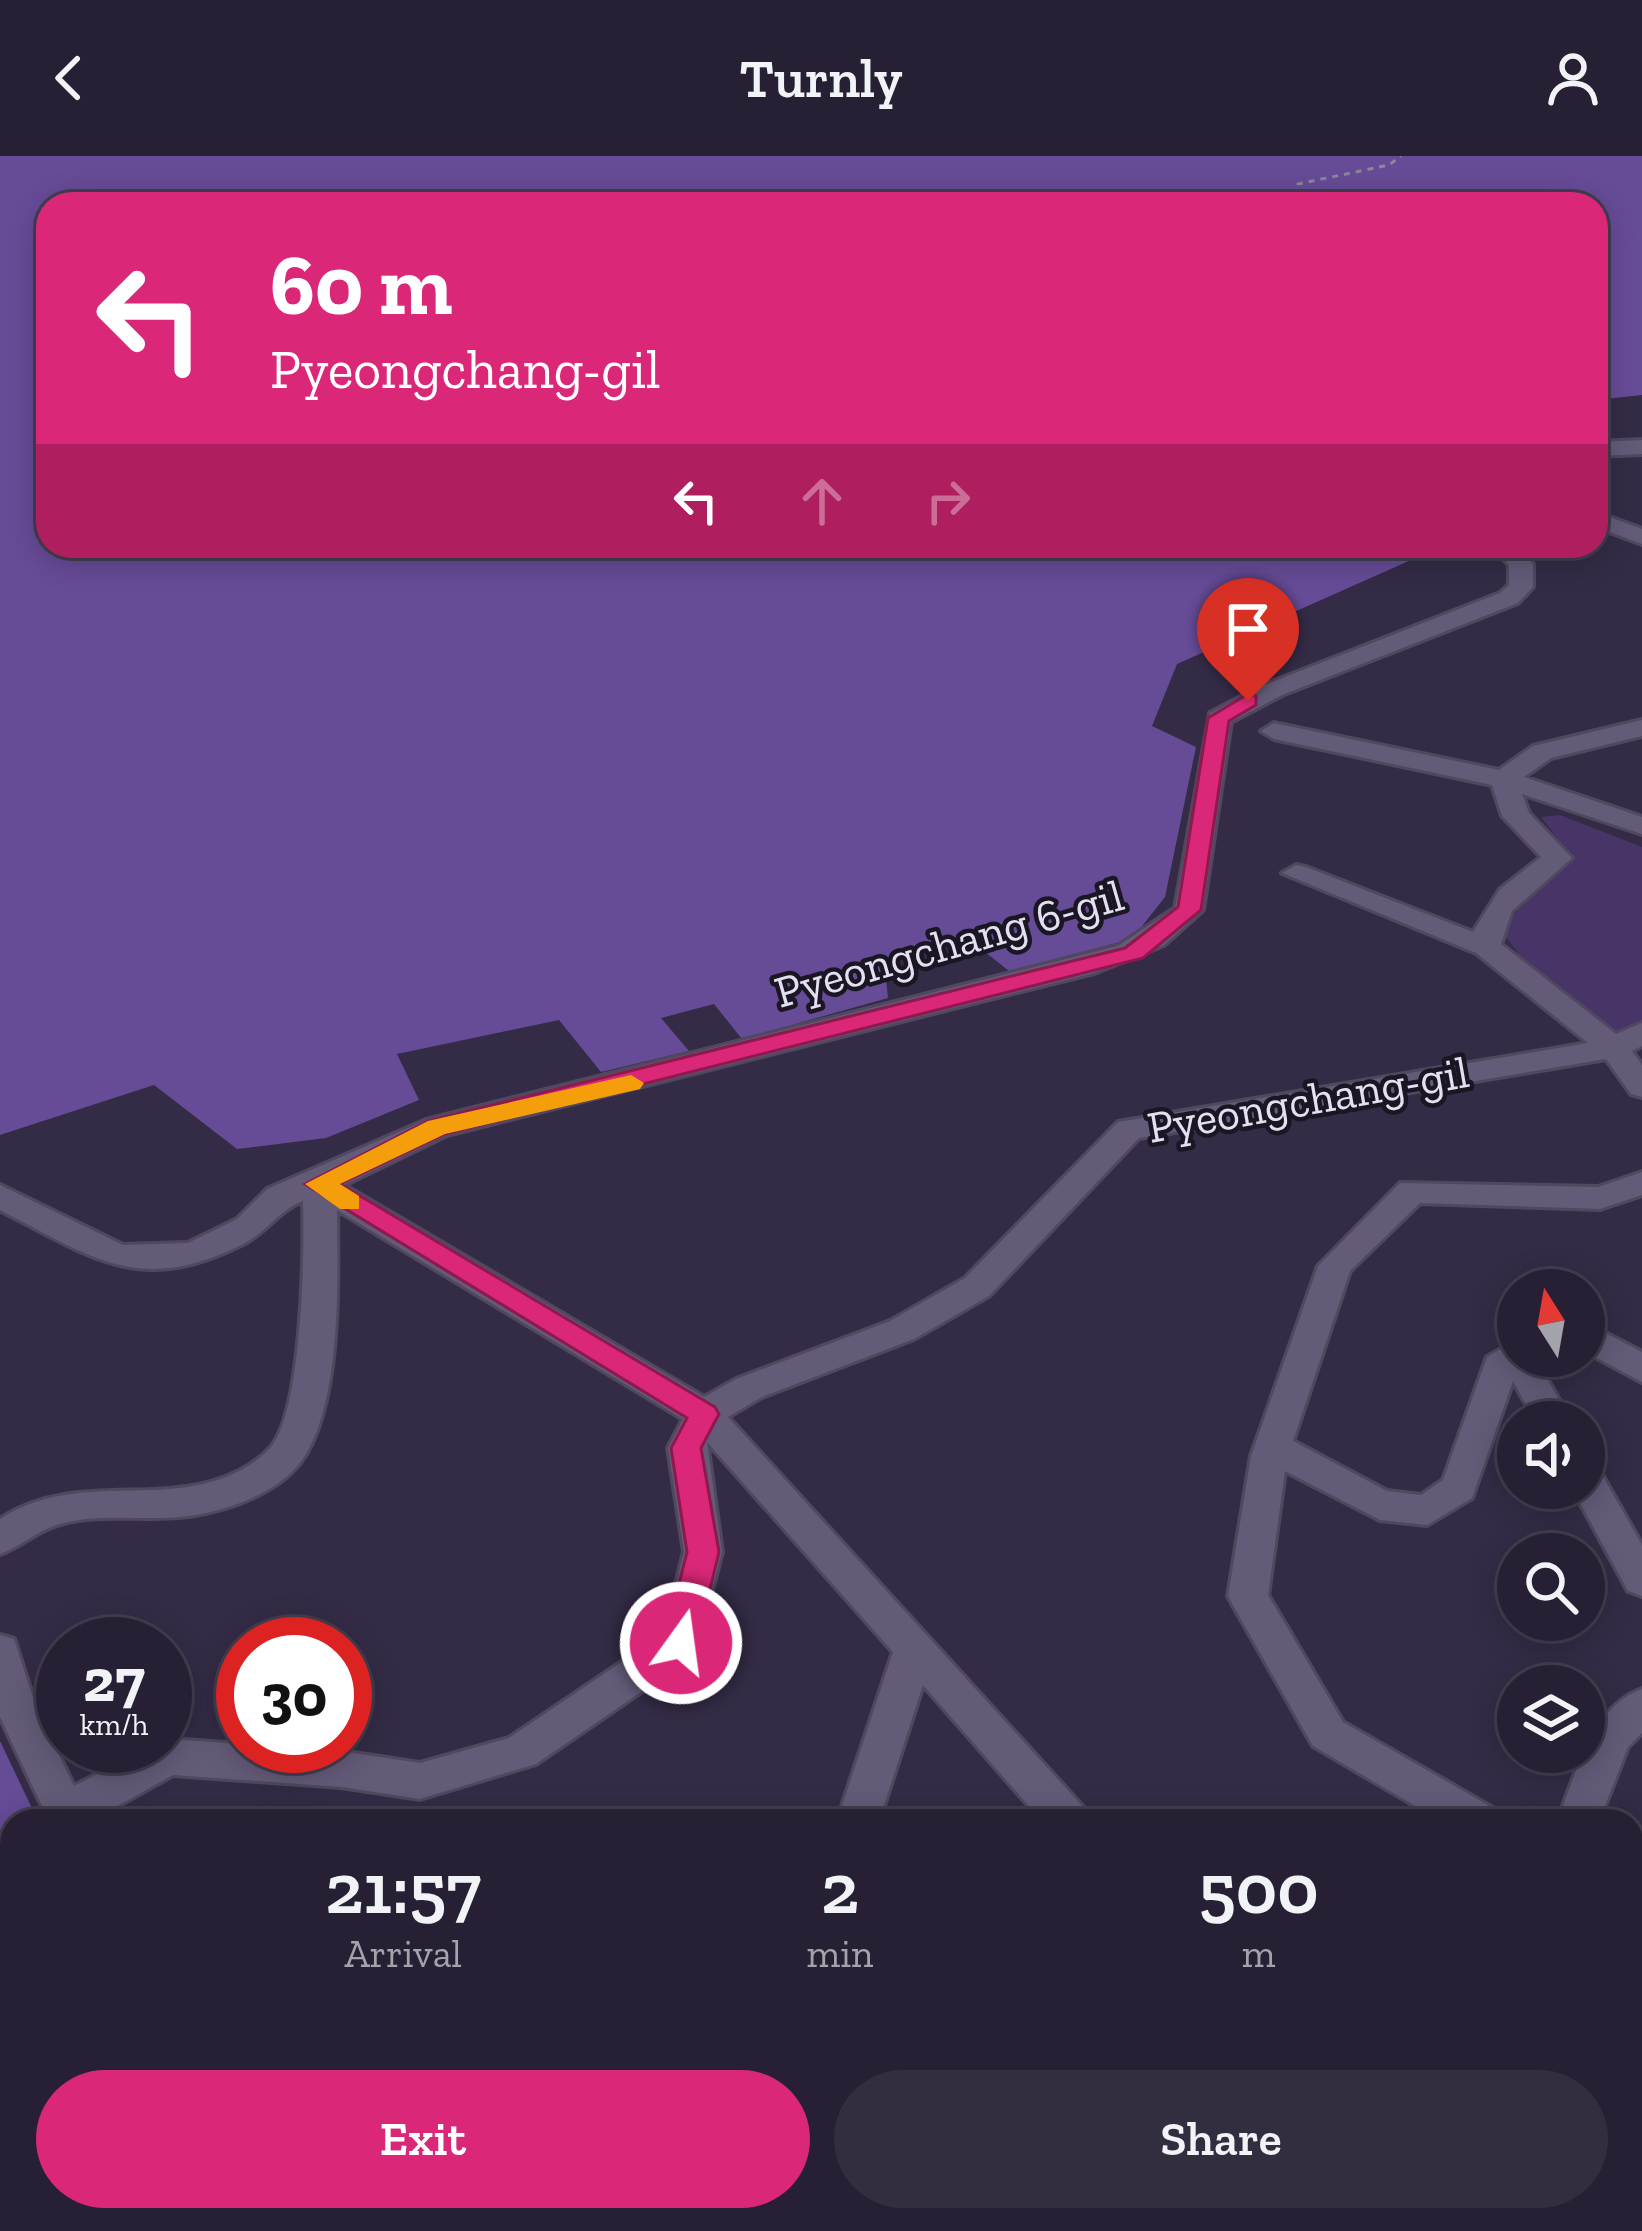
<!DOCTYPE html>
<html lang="en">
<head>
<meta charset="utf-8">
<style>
	body { margin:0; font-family:"Zilla Slab",serif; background:#332d40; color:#f1f3f6; height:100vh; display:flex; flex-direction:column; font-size:45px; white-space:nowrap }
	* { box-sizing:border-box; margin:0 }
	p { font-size:39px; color:#a4a3ac }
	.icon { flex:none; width:66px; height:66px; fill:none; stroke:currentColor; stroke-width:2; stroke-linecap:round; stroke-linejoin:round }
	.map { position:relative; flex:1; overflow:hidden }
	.drawer { position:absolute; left:0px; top:1653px; width:1644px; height:423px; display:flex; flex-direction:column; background:#272034; border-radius:36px 36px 0 0; box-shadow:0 6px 30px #0003,0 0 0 3px #433e4f }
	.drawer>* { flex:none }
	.hud { position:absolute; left:36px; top:36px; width:1572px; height:366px; border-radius:36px; box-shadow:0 6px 30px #0003,0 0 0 3px #433e4f; background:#db2777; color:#fff; overflow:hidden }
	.needle { width:78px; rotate:349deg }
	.buttons { position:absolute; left:1497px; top:1113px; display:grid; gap:24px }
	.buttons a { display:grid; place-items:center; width:108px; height:108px; border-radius:50%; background:#272034; box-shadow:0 6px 30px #0003,0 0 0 3px #433e4f; font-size:60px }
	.speed { position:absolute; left:36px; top:1461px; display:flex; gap:24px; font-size:60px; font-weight:700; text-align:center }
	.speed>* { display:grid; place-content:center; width:156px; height:156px; border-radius:50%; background:#272034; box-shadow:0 6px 30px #0003,0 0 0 3px #433e4f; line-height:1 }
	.speed small { font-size:30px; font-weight:400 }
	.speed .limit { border:18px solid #d22; background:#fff; color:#111 }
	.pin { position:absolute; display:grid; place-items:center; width:102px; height:102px; color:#fff; margin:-123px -51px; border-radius:50% 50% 50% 0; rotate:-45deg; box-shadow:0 0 12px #0007 }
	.pin .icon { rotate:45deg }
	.me { position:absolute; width:132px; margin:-66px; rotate:14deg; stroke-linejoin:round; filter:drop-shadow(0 0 9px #0008) }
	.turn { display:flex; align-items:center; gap:42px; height:252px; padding:0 36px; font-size:54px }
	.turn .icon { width:156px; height:156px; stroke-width:2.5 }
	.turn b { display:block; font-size:84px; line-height:102px }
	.lanes { display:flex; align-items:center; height:114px; padding:0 36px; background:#0003; justify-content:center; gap:60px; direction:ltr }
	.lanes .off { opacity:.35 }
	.eta { display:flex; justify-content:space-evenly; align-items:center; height:204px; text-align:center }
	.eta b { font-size:72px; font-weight:600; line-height:84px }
	.primary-button { display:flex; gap:24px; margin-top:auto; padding:24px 36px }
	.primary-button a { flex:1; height:138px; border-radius:72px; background:#db2777; color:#fff; font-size:48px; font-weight:600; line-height:138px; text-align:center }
	.primary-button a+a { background:#332d40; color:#f1f3f6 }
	header { display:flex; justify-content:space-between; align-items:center; height:156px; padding:0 36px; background:#272034; font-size:54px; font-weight:600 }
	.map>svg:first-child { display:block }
	.green { fill:#473567 }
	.forest { fill:#664b97 }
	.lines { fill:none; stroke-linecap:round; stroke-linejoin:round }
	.street-casing { stroke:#50485f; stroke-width:6 }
	.path { stroke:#8c859b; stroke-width:3; stroke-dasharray:6 6; stroke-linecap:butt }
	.street { fill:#645b79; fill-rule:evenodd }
	.route { fill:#db2777; stroke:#8e194d; stroke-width:3 }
	.slow { fill:#f59e0b }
	.labels { text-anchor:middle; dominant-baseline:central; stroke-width:9; stroke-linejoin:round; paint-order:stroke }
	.street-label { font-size:45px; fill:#e4dff1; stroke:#1a1623 }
</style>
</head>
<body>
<header><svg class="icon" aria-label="back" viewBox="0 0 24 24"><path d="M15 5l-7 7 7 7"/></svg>Turnly<svg class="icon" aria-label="person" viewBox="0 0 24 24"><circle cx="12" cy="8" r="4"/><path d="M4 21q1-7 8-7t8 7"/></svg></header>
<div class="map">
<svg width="1642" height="2075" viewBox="0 0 1642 2075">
	<rect width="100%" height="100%" fill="#342b46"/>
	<polygon class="green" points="1560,659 1642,691 1642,866 1618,879 1530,812 1501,775 1535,733 1573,703 1541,661"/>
	<g class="forest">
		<polygon points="0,0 1642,0 1642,239 1596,244 1596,48 48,48 48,390 1407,390 1420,400 1177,508 1152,570 1196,591 1165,741 1132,783 1009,815 966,781 884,803 888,842 742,883 714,848 661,862 689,895 601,916 559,864 397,898 419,944 326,982 237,993 154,929 0,979"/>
		<polygon points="0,1585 38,1665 12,1665 12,2064 260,2064 240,2075 0,2075"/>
	</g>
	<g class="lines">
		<g class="street-casing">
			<g id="street">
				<polygon points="1642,284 1642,298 1596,300 1596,286"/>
				<polygon points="1596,356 1642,373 1642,388 1596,371"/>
				<path d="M1492 390H1517L1533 408V431L1518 447 1282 539 1231 566 1203 754 1164 789 1094 817 447 979 344 1029 704 1241 736 1223 890 1165 965 1122 1118 966 1588 887 1476 797 1282 717 1296 709 1306 711 1473 776 1500 733 1541 701 1502 660 1492 629 1274 583 1261 575 1274 567 1499 614 1533 590 1642 564V580L1551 602 1524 621 1642 661V678L1522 638 1529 657 1572 702 1512 755 1501 788 1616 878 1642 867V890L1632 895 1642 909V941L1631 938 1606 903 1139 982 989 1140 914 1183 762 1241 728 1261 1084 1652 1090 1665H1042L923 1529 879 1665H837L893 1496 707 1286 722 1396 695 1499 536 1608 420 1643 341 1631 173 1619 91 1665H49L0 1561V1479L14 1483 37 1554 74 1630 151 1590H165L169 1583 341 1595 420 1607 509 1582 663 1478 684 1396 668 1292 683 1263 337 1054C338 1122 342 1252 300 1307 276 1337 231 1353 195 1359 150 1367 101 1355 57 1369 36 1375 21 1391 0 1398V1363C47 1332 99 1336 152 1334 194 1333 241 1324 271 1291 302 1255 305 1094 303 1045 280 1053 266 1077 243 1088 140 1140 93 1102 0 1054V1029L123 1089 188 1087 237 1063 267 1033 426 964 1118 790 1175 752 1210 557 1264 529 1500 437 1509 429V409Z"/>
				<polygon points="1642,1016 1642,1039 1600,1053 1420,1047 1350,1115 1293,1285 1387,1335 1421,1339 1443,1324 1487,1201 1518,1183 1518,1200 1534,1200 1572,1266 1536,1266 1513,1225 1472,1342 1427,1369 1380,1364 1285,1315 1268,1439 1343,1566 1493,1652 1499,1665 1441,1665 1313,1590 1234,1451 1228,1440 1251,1300 1318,1110 1400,1027 1598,1031"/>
				<polygon points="1584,1166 1642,1196 1642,1226 1584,1195"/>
				<polygon points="1584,1306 1597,1310 1642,1389 1642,1440 1628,1435 1572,1332 1584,1332"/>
				<path d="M1642 1533V1577L1628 1591 1599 1665H1557C1576 1619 1591 1551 1642 1533Z"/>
				<polygon points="1632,1742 1642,1746 1642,1789 1632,1785"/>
				<polygon points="12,1904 12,1949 0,1954 0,1909"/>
				<polygon points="578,2064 627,2064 623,2075 574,2075"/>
				<polygon points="1074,2064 1122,2064 1123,2075 1075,2075"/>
				<polygon points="1459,2064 1513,2064 1517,2075 1463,2075"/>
			</g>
		</g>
		<polyline class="path" points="1304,48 1295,42 1298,28 1389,9 1401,0"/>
		<use href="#street" class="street"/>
	</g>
	<polygon class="route" points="1248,538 1256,540 1256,549 1229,565 1201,754 1143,802 445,978 340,1028 715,1251 719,1258 701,1292 719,1396 697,1487 692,1496 669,1496 664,1487 687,1396 671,1292 687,1262 305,1028 428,965 1125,792 1178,751 1208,562"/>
	<polygon class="slow" points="631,919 644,927 640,933 445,978 340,1028 359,1040 359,1053 340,1053 305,1028 428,965"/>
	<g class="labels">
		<g class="street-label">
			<text transform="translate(949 788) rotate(-16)">Pyeongchang 6-gil</text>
			<text transform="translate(1308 944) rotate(-10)">Pyeongchang-gil</text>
		</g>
	</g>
</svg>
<div class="buttons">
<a><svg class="needle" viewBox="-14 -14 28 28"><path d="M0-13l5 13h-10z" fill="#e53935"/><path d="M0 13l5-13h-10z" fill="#a4a3ac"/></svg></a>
<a><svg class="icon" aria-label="sound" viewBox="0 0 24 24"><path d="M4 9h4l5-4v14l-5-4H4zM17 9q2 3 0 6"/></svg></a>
<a><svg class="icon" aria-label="search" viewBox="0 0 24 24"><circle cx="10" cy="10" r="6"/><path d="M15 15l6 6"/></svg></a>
<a><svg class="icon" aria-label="layers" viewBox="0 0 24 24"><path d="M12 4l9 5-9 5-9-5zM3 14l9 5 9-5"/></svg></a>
</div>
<div class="speed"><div>27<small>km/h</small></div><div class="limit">30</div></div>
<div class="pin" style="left:1248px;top:545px;background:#d93025"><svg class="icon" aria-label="arrive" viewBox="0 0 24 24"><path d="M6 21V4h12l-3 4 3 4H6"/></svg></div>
<svg class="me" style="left:681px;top:1487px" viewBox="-20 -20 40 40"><circle r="17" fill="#db2777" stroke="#fff" stroke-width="3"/><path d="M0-11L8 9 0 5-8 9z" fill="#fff"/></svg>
<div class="hud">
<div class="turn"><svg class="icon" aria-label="left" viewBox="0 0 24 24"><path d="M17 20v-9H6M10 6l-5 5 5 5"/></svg><div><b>60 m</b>Pyeongchang-gil</div></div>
<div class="lanes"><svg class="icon" aria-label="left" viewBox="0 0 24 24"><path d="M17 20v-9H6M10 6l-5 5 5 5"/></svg><svg class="icon off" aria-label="ahead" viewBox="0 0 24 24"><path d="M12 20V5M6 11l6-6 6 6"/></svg><svg class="icon off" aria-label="right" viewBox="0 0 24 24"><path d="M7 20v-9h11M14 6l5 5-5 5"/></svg></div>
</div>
<section class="drawer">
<div class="eta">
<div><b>21:57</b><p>Arrival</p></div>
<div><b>2</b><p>min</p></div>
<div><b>500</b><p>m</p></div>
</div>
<div class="primary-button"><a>Exit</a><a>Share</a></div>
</section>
</div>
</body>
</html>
